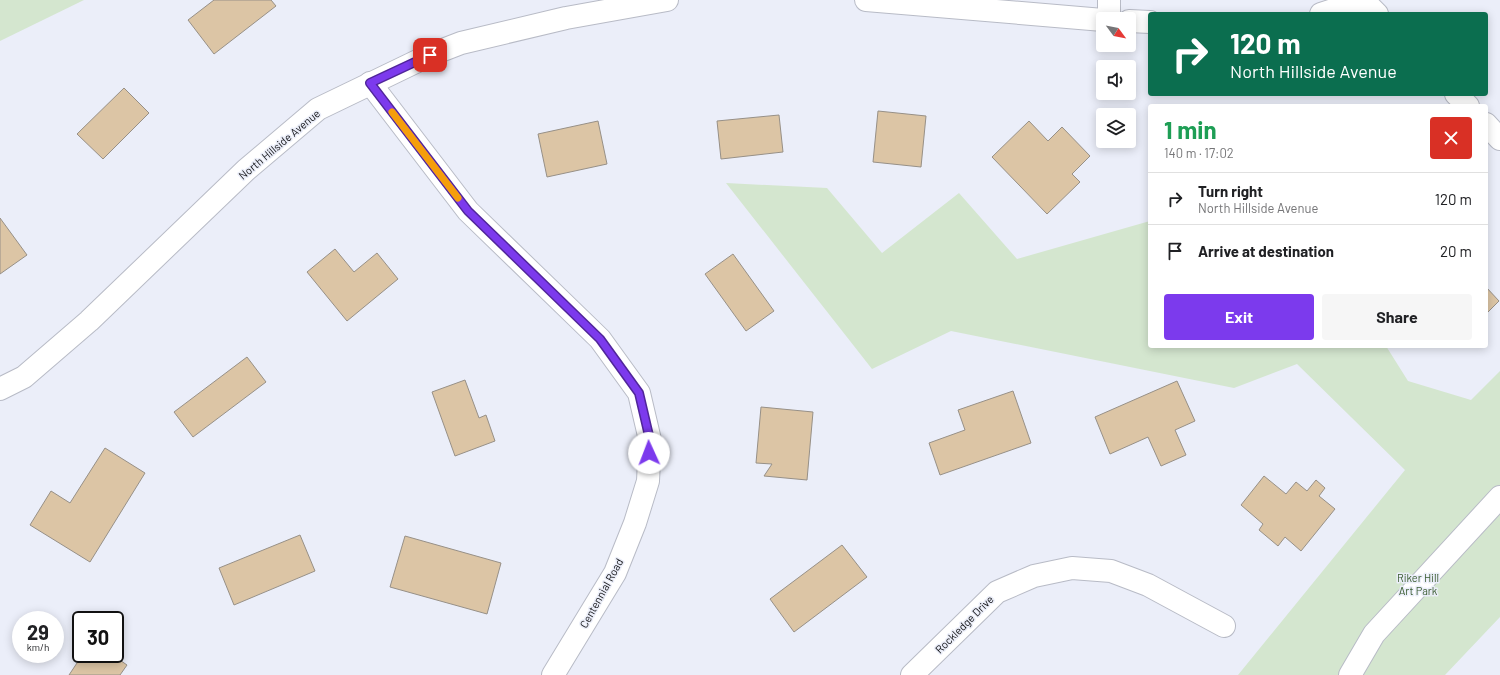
<!DOCTYPE html>
<html lang="en">
<head>
<meta charset="utf-8">
<style>
	body { margin:0; font-family:Barlow,sans-serif; background:#f6f6f6; color:#202124; height:100vh; display:flex; flex-direction:column; font-size:15px; white-space:nowrap }
	* { box-sizing:border-box; margin:0 }
	p { font-size:13px; color:#757577 }
	.icon { flex:none; width:22px; height:22px; fill:none; stroke:currentColor; stroke-width:2; stroke-linecap:round; stroke-linejoin:round }
	.map { position:relative; flex:1; overflow:hidden }
	.sheet { position:absolute; left:1148px; top:104px; width:340px; height:244px; display:flex; flex-direction:column; background:#fff; border-radius:4px; box-shadow:0 2px 10px #0003 }
	.sheet>* { flex:none }
	.top-card { position:absolute; left:1148px; top:12px; width:340px; height:84px; border-radius:4px; box-shadow:0 2px 10px #0003; background:#0b6e4f; color:#fff; overflow:hidden }
	.needle { width:26px; rotate:122deg }
	.tools { position:absolute; left:1096px; top:12px; display:grid; gap:8px }
	.tools a { display:grid; place-items:center; width:40px; height:40px; border-radius:4px; background:#fff; box-shadow:0 2px 10px #0003; font-size:20px }
	.speed { position:absolute; left:12px; top:611px; display:flex; gap:8px; font-size:20px; font-weight:700; text-align:center }
	.speed>* { display:grid; place-content:center; width:52px; height:52px; border-radius:50%; background:#fff; box-shadow:0 2px 10px #0003; line-height:1 }
	.speed small { font-size:10px; font-weight:400 }
	.speed .limit { border:2px solid #111; border-radius:6px; background:#fff; color:#111 }
	.pin { position:absolute; display:grid; place-items:center; width:34px; height:34px; color:#fff; margin:-17px; border-radius:8px; box-shadow:0 2px 6px #0006 }
	.me { position:absolute; width:44px; margin:-22px; rotate:358deg; stroke-linejoin:round; filter:drop-shadow(0 0 3px #0008) }
	.turn { display:flex; align-items:center; gap:14px; height:84px; padding:0 16px; font-size:18px }
	.turn .icon { width:52px; height:52px; stroke-width:2.5 }
	.turn b { display:block; font-size:28px; line-height:34px }
	.round { display:grid; place-items:center; flex:none; width:42px; height:42px; border-radius:4px; background:#f6f6f6 }
	.head { display:flex; align-items:center; justify-content:space-between; height:68px; padding:0 16px }
	h1 { font-size:24px; font-weight:700; line-height:30px; color:#1e9e55 }
	.button { display:flex; gap:8px; margin-top:auto; padding:8px 16px }
	.button a { flex:1; height:46px; border-radius:4px; background:#7c3aed; color:#fff; font-size:16px; font-weight:700; line-height:46px; text-align:center }
	.button a+a { background:#f6f6f6; color:#202124 }
	ul { padding:0; list-style:none }
	li { display:flex; align-items:center; gap:12px; height:52px; padding:0 16px; border-top:1px solid #e0e0e0 }
	li div { flex:1 }
	li b { display:block; font-size:15px }
	li em { font-style:normal }
	.map>svg:first-child { display:block }
	.green { fill:#d4e6cf }
	.building { fill:#dcc5a5; stroke:#979087 }
	.lines { fill:none; stroke-linecap:round; stroke-linejoin:round }
	.minor-casing { stroke:#b8bbc6; stroke-width:24 }
	.minor { stroke:#fff; stroke-width:22 }
	.route-casing { stroke:#51269a; stroke-width:10 }
	.route { stroke:#7c3aed; stroke-width:7 }
	.slow { stroke:#f59e0b; stroke-width:7 }
	.labels { text-anchor:middle; dominant-baseline:central; stroke-width:3; stroke-linejoin:round; paint-order:stroke }
	.street-label { font-size:11px; fill:#121316; stroke:#ebeef9 }
	.park-label { font-size:11px; fill:#3a5c30; stroke:#ebeef9 }
</style>
</head>
<body>
<div class="map">
<svg width="1500" height="675" viewBox="0 0 1500 675">
	<rect width="100%" height="100%" fill="#ebeef9"/>
	<g class="green">
		<polygon points="0,0 84,0 0,41"/>
		<polygon points="726,183 827,188 882,253 959,193 1017,259 1150,221 1150,346 1386,346 1408,381 1471,400 1500,371 1500,617 1445,675 1238,675 1405,470 1297,364 1234,388 951,331 872,369"/>
	</g>
	<g class="building">
		<polygon points="214,0 271,0 276,6 214,54 188,20"/>
		<polygon points="124,88 149,113 103,159 77,134"/>
		<polygon points="878,111 926,116 921,167 873,162"/>
		<polygon points="779,115 783,152 721,159 717,121"/>
		<polygon points="598,121 607,164 547,177 538,134"/>
		<polygon points="1029,121 1048,141 1062,127 1090,156 1072,174 1080,182 1047,214 992,157"/>
		<polygon points="0,218 27,255 0,274"/>
		<polygon points="335,249 354,272 377,253 398,279 347,321 307,272"/>
		<polygon points="733,254 774,311 746,331 705,274"/>
		<polygon points="1486,287 1499,301 1486,314"/>
		<polygon points="247,357 266,382 193,437 174,412"/>
		<polygon points="465,380 479,418 486,415 495,441 455,456 432,392"/>
		<polygon points="1177,381 1195,421 1175,430 1186,455 1161,466 1148,437 1110,454 1095,417"/>
		<polygon points="1013,391 1031,443 940,475 929,443 965,430 958,410"/>
		<polygon points="761,407 813,412 807,480 764,476 772,464 756,463"/>
		<polygon points="105,448 145,473 90,562 30,525 51,491 70,503"/>
		<polygon points="1264,476 1286,494 1296,482 1307,491 1316,480 1325,488 1319,496 1335,509 1301,551 1285,537 1278,546 1259,530 1263,524 1241,505"/>
		<polygon points="300,535 315,571 234,605 219,568"/>
		<polygon points="405,536 501,563 487,614 390,587"/>
		<polygon points="842,545 867,577 794,632 770,599"/>
		<polygon points="83,654 111,654 127,665 120,675 69,675"/>
	</g>
	<g class="lines">
		<g class="minor-casing">
			<g id="minor">
				<polyline points="866,0 1103,20"/>
				<polyline points="1363,0 1377,14"/>
				<polyline points="1321,14 1363,0"/>
				<polyline points="1109,19 1109,0"/>
				<polyline points="1129,21 1150,22"/>
				<polyline points="370,83 468,211 600,339 639,393 650,440 648,481 635,523 615,573 553,675"/>
				<polyline points="1456,94 1468,106"/>
				<polyline points="1486,124 1500,139"/>
				<polyline points="0,389 24,377 89,321 246,170 318,109 430,55 461,43 566,18 667,0"/>
				<polyline points="912,675 997,592 1034,576 1072,568 1111,571 1148,585 1224,626"/>
				<polyline points="1350,675 1374,634 1500,497"/>
			</g>
		</g>
		<use href="#minor" class="minor"/>
	</g>
	<g class="lines">
		<g class="route-casing">
			<polyline id="route" points="430,55 370,83 468,211 600,339 639,393 650,440 649,453"/>
		</g>
		<use href="#route" class="route"/>
		<polyline class="slow" points="392,112 458,198"/>
	</g>
	<g class="labels">
		<g class="street-label">
			<text transform="translate(279 144) rotate(-40)">North Hillside Avenue</text>
			<text transform="translate(601 593) rotate(-61)">Centennial Road</text>
			<text transform="translate(964 624) rotate(-45)">Rockledge Drive</text>
		</g>
		<g class="park-label">
			<text x="1418" y="577">Riker Hill<tspan x="1418" dy="13">Art Park</tspan></text>
		</g>
	</g>
</svg>
<div class="tools">
<a><svg class="needle" viewBox="-14 -14 28 28"><path d="M0-13l5 13h-10z" fill="#e53935"/><path d="M0 13l5-13h-10z" fill="#757577"/></svg></a>
<a><svg class="icon" aria-label="sound" viewBox="0 0 24 24"><path d="M4 9h4l5-4v14l-5-4H4zM17 9q2 3 0 6"/></svg></a>
<a><svg class="icon" aria-label="layers" viewBox="0 0 24 24"><path d="M12 4l9 5-9 5-9-5zM3 14l9 5 9-5"/></svg></a>
</div>
<div class="speed"><div>29<small>km/h</small></div><div class="limit">30</div></div>
<div class="pin" style="left:430px;top:55px;background:#d93025"><svg class="icon" aria-label="arrive" viewBox="0 0 24 24"><path d="M6 21V4h12l-3 4 3 4H6"/></svg></div>
<svg class="me" style="left:649px;top:453px" viewBox="-20 -20 40 40"><circle r="19" fill="#fff"/><path d="M0-13L10 11 0 6-10 11z" fill="#7c3aed"/></svg>
<div class="top-card">
<div class="turn"><svg class="icon" aria-label="right" viewBox="0 0 24 24"><path d="M7 20v-9h11M14 6l5 5-5 5"/></svg><div><b>120 m</b>North Hillside Avenue</div></div>
</div>
<section class="sheet">
<div class="head"><div><h1>1 min</h1><p>140 m · 17:02</p></div><a class="round" style="background:#d93025;color:#fff"><svg class="icon" aria-label="close" viewBox="0 0 24 24"><path d="M6 6l12 12M18 6L6 18"/></svg></a></div>
<ul>
<li><svg class="icon" aria-label="right" viewBox="0 0 24 24"><path d="M7 20v-9h11M14 6l5 5-5 5"/></svg><div><b>Turn right</b><p>North Hillside Avenue</p></div><em>120 m</em></li>
<li><svg class="icon" aria-label="arrive" viewBox="0 0 24 24"><path d="M6 21V4h12l-3 4 3 4H6"/></svg><div><b>Arrive at destination</b></div><em>20 m</em></li>
</ul>
<div class="button"><a>Exit</a><a>Share</a></div>
</section>
</div>
</body>
</html>
